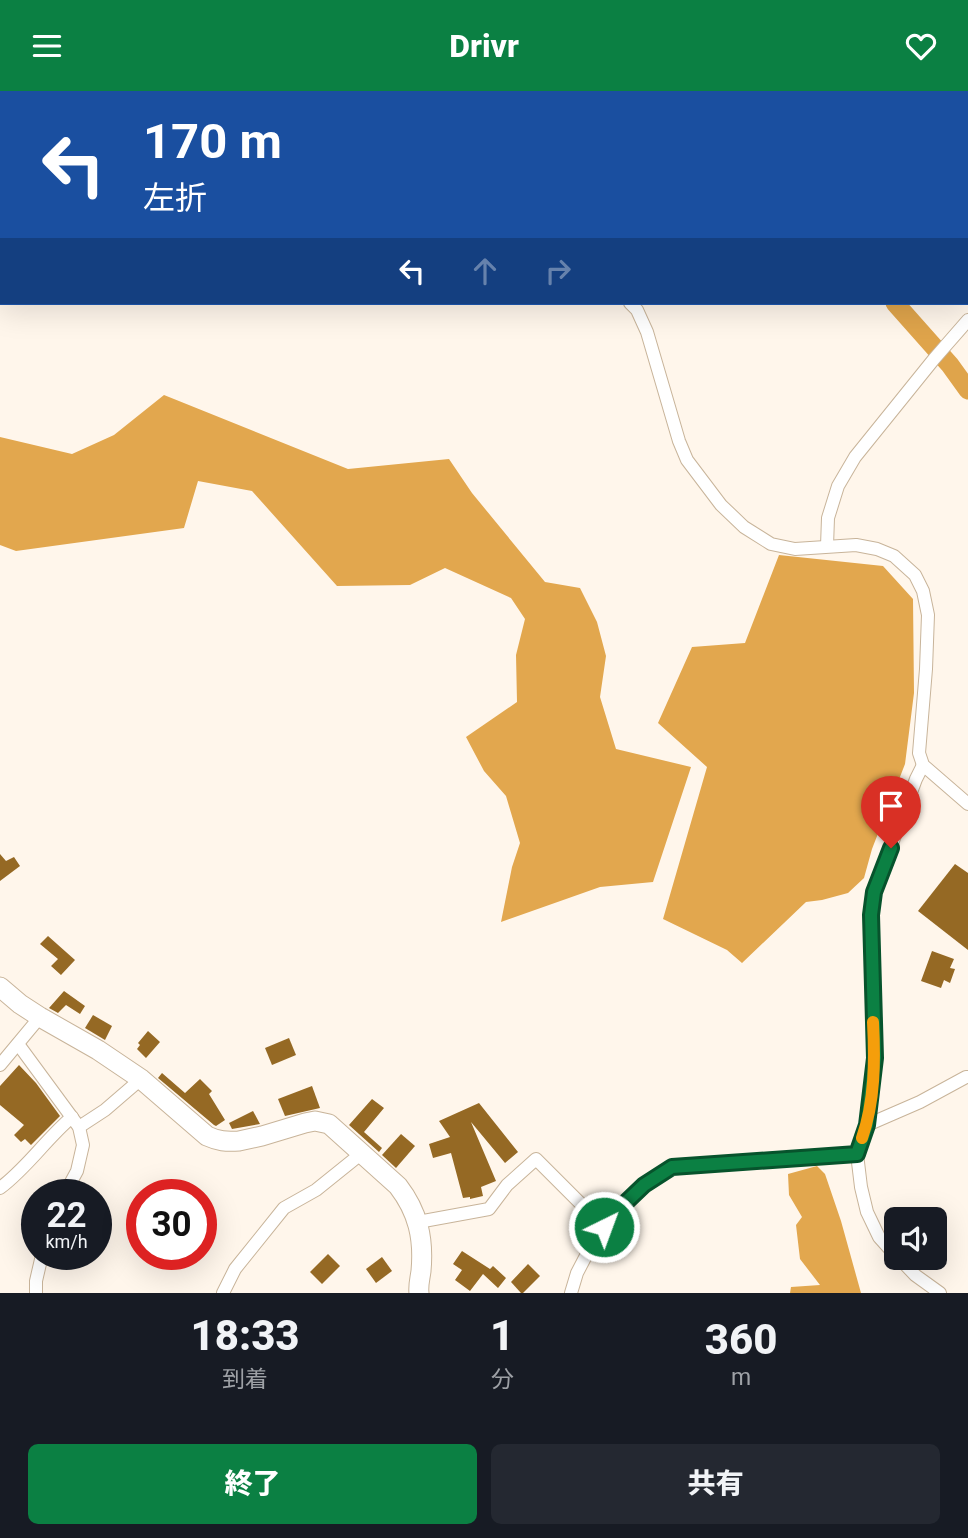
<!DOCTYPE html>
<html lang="ja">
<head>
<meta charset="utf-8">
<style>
	body { margin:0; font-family:Roboto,"Noto Sans JP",sans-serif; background:#242831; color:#f1f3f6; height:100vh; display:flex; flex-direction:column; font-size:26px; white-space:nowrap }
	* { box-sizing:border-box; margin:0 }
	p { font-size:23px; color:#9ea1a6 }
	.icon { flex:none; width:38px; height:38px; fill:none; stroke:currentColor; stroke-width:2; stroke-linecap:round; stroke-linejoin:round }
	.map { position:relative; height:1202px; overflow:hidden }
	.details { display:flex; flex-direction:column; background:#171b24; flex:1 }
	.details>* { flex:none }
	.banner { position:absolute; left:0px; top:0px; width:970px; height:214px; box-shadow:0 7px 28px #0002; background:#1a4fa0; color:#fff; overflow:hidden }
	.buttons { position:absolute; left:884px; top:1116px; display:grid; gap:14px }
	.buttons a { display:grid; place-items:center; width:63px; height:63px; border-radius:10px; background:#171b24; box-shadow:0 7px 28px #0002; font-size:35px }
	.speed { position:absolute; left:21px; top:1088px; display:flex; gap:14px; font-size:35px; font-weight:700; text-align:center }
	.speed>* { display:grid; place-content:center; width:91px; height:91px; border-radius:50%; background:#171b24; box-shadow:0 7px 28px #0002; line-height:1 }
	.speed small { font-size:18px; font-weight:400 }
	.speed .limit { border:10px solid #d22; background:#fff; color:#111 }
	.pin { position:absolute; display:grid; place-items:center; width:60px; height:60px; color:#fff; margin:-72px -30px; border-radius:50% 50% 50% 0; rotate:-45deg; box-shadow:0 0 7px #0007 }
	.pin .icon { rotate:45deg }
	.me { position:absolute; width:77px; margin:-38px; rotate:42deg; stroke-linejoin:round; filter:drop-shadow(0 0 5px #0008) }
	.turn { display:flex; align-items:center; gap:24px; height:147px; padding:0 28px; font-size:32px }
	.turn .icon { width:91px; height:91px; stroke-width:2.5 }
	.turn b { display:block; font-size:49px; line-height:60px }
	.lanes { display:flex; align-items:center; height:66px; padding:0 28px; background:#0003; justify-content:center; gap:35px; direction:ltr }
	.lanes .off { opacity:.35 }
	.eta { display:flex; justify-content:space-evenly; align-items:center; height:119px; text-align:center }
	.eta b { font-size:42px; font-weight:800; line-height:49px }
	.button { display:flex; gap:14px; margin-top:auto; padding:14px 28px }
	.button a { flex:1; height:80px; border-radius:10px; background:#0b8043; color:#fff; font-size:28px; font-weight:800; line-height:80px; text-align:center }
	.button a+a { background:#242831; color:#f1f3f6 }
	header { display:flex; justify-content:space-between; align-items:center; height:91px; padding:0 28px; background:#0b8043; color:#fff; font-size:32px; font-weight:800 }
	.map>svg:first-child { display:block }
	.forest { fill:#e2a74e }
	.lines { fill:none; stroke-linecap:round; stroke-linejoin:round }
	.stream { stroke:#dfa44b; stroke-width:3.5 }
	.river { stroke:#dfa44b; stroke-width:19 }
	.building { fill:#956924 }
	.street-casing { stroke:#c8b49a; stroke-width:14 }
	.primary-casing { stroke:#c8b49a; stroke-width:21 }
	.street { stroke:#fff; stroke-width:12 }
	.primary { stroke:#fff; stroke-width:19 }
	.route-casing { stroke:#07532c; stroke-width:18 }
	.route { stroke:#0b8043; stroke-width:12 }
	.slow { stroke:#f59e0b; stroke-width:12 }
</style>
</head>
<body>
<header><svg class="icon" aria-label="menu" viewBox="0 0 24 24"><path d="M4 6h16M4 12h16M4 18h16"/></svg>Drivr<svg class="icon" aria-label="heart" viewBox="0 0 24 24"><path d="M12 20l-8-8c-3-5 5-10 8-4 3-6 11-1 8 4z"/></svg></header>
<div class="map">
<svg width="968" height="1202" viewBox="0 0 968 1202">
	<rect width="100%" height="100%" fill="#fff6eb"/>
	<g class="forest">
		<polygon points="164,304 348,378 449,368 472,402 545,491 580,497 597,531 606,565 600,606 616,658 691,676 653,791 600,796 501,831 512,776 520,752 506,705 484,680 466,646 517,611 516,564 525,528 511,507 445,477 410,494 337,495 252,400 198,390 184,437 16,460 0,454 0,346 72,363 114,344"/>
		<polygon points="779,464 883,475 913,508 914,602 905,673 872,758 864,787 848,802 822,809 806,811 742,872 727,859 663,828 707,676 658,632 692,556 745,552"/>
		<polygon points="817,1075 825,1083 841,1130 861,1202 790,1202 791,1196 820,1194 800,1168 796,1134 802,1126 789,1104 788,1083"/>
	</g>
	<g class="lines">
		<polyline class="stream" points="0,119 2,121"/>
		<g class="river">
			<polyline points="828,0 828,2"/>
			<polyline points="895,212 950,274 968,299"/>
		</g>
	</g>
	<g class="building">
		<polygon points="0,763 6,770 14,766 20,775 0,790"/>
		<polygon points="955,773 968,782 968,859 918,820"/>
		<polygon points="48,845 75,869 61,884 51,875 58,868 40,853"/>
		<polygon points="932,860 954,868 950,877 955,878 950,892 944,889 941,897 921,890"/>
		<polygon points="64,900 85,915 80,923 66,914 58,922 49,917"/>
		<polygon points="93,924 112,935 105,949 85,937"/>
		<polygon points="148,940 160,951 146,967 137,958 140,954 138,952"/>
		<polygon points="289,947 296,964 272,974 265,957"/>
		<polygon points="19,974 36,992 60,1025 31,1054 25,1048 21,1051 14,1044 24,1034 0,1014 0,995"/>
		<polygon points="162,982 185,1002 200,988 212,1000 209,1003 225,1029 216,1035 214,1034 158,987"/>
		<polygon points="312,995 320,1017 285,1025 278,1008"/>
		<polygon points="372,1008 384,1017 364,1041 382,1057 379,1061 349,1034"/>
		<polygon points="479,1012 518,1061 505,1072 471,1031 496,1090 481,1096 483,1105 470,1108 470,1106 463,1107 451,1062 433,1067 429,1053 450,1046 439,1030"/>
		<polygon points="253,1020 260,1033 232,1038 229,1032"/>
		<polygon points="401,1043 415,1055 396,1077 382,1064"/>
		<polygon points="462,1160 490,1178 493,1175 506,1187 498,1197 483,1183 470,1200 455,1189 462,1179 453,1173"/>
		<polygon points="328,1163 340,1175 322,1193 310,1181"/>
		<polygon points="382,1166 392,1180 376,1192 366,1178"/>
		<polygon points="528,1173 540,1185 523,1202 521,1202 511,1191"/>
	</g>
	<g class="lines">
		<g class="street-casing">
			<g id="street">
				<polyline points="335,0 335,2"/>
				<polyline points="968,6 968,5"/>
				<polyline points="968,181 968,182"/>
				<polyline points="630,212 637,219 647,241 679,350 687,369 721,414 744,436 771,453 795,458 856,454 877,458 894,465 915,484 923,500 928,524 926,578 919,662 923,674 968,713"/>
				<polyline points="827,455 828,427 838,395 855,366 934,268 968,229"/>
				<polyline points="18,953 79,1036 83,1054 77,1080 64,1104"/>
				<polyline points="0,974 40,926"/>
				<polyline points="867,1034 920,1011 966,986 968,986"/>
				<polyline points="79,1036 105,1019 141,988"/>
				<path d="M0 1097C27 1077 46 1048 72 1026"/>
				<polyline points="418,1131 489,1118 507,1094 536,1068 604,1136"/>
				<polyline points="896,1165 879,1146 867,1121 861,1096 857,1063 867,1034 875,967 871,824 874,801 916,688 923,674"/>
				<polyline points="899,1167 915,1184 940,1202"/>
				<polyline points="36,1202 36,1190 42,1164"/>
				<polyline points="223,1202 235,1178 284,1117 316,1099 362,1062"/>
				<polyline points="571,1202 577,1182 589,1159 604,1136 621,1116 644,1094 672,1076 857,1063"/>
			</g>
		</g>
		<g class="primary-casing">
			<path id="primary" d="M0 896 20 913 40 926 98 959 141 988 207 1045C218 1050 226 1051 239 1050L262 1045 305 1032 315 1030 329 1033 398 1095C418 1121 424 1147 421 1180 420 1188 418 1194 419 1202"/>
		</g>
		<use href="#street" class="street"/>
		<use href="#primary" class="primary"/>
	</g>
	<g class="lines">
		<g class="route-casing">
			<polyline id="route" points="604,1136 621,1116 644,1094 672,1076 857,1063 867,1034 875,967 871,824 874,801 891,757"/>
		</g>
		<use href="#route" class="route"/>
		<path class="slow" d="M862 1047C875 1010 875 969 873 931"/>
	</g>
</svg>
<div class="buttons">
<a><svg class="icon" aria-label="sound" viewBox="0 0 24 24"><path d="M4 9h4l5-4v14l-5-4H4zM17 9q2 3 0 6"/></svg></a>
</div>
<div class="speed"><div>22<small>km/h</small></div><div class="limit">30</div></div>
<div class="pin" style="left:891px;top:757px;background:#d93025"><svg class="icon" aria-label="arrive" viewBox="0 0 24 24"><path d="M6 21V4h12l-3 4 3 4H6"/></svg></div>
<svg class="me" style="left:604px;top:1136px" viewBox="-20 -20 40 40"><circle r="17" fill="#0b8043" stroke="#fff" stroke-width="3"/><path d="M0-11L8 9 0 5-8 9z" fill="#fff"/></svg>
<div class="banner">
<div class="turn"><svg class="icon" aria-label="left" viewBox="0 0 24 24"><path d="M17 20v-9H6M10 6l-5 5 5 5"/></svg><div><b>170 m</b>左折</div></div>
<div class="lanes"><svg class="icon" aria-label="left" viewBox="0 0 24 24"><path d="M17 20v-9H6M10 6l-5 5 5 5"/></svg><svg class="icon off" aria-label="ahead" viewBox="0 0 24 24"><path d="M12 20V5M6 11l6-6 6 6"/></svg><svg class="icon off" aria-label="right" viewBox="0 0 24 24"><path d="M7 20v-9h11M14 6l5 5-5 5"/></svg></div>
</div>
</div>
<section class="details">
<div class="eta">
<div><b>18:33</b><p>到着</p></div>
<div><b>1</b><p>分</p></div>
<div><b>360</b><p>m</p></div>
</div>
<div class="button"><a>終了</a><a>共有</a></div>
</section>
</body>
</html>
